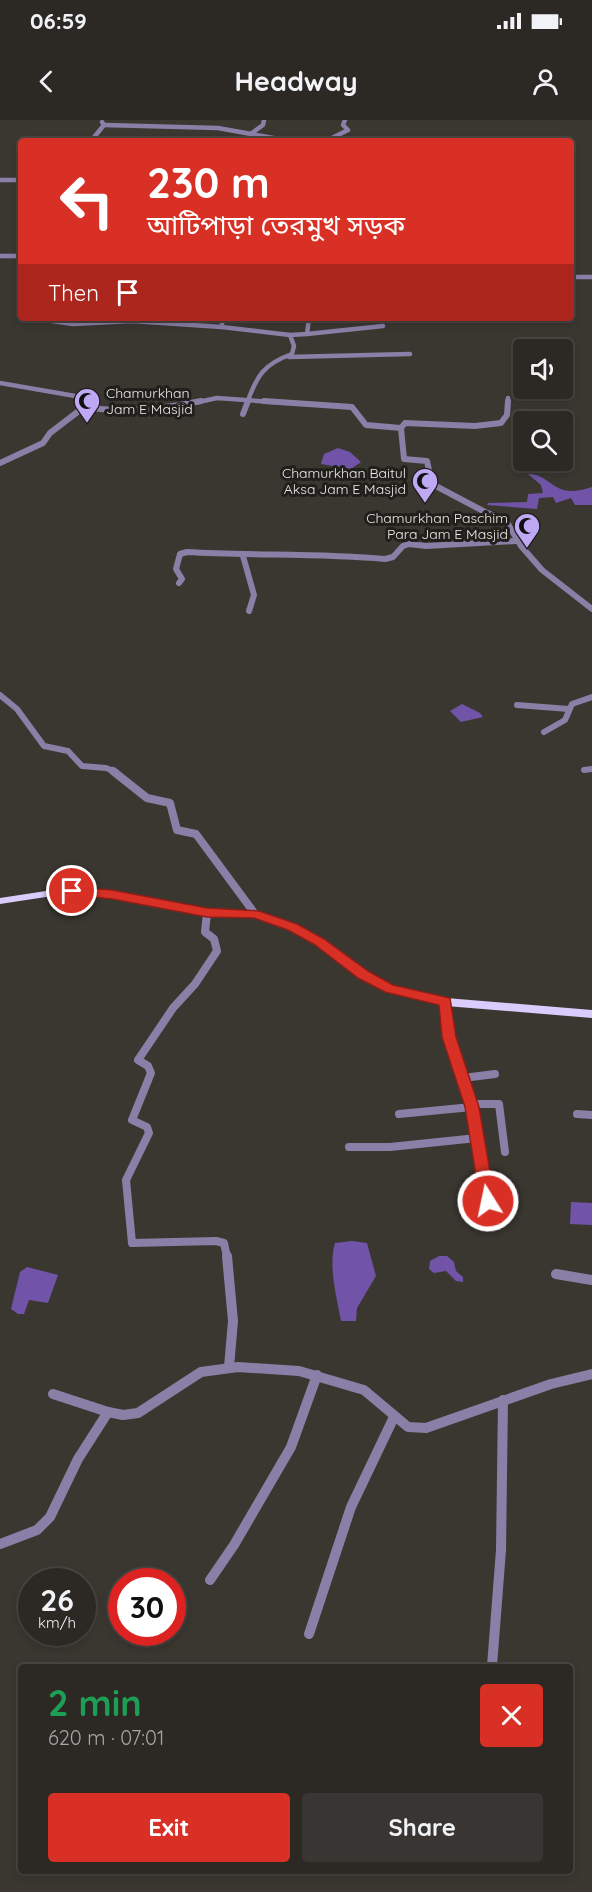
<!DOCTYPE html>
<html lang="en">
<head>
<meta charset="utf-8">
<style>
	body { margin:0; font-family:Quicksand,"Noto Sans Bengali",sans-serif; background:#383532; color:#f1f3f6; height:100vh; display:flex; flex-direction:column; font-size:22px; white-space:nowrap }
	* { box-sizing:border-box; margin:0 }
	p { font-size:20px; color:#a6a6a7 }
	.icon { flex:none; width:33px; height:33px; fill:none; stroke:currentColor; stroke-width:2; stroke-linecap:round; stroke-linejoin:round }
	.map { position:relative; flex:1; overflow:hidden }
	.side { position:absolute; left:18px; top:1544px; width:555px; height:210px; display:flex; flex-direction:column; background:#2c2925; border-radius:6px; box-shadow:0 3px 9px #0003,0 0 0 2px #484542 }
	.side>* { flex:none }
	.top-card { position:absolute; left:18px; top:18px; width:556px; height:183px; border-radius:6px; box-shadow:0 3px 9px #0003,0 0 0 2px #484542; background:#d93025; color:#fff; overflow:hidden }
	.controls { position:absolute; left:513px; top:219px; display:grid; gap:12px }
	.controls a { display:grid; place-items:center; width:60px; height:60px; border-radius:6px; background:#2c2925; box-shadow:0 3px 9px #0003,0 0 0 2px #484542; font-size:30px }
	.speed { position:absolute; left:18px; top:1448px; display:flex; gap:12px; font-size:30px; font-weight:700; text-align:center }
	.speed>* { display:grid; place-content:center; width:78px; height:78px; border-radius:50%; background:#2c2925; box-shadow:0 3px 9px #0003,0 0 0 2px #484542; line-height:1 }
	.speed small { font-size:15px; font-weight:400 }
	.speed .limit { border:9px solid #d22; background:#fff; color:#111 }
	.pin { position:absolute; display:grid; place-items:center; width:51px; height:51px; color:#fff; margin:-26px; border:3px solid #fff; border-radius:50%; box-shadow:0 2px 6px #0007 }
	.me { position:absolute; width:66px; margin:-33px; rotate:350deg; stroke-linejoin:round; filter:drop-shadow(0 0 4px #0008) }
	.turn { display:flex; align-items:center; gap:21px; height:126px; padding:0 30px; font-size:27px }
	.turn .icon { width:78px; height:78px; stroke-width:2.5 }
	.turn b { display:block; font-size:42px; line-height:51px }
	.then { display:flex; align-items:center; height:57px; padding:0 30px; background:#0003; gap:12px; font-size:22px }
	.round { display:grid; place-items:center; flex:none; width:63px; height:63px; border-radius:6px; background:#383532 }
	.summary { display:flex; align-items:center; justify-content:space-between; height:102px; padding:0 30px }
	h1 { font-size:36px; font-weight:700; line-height:45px; color:#1e9e55 }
	.cta { display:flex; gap:12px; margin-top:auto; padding:12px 30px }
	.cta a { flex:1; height:69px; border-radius:6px; background:#d93025; color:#fff; font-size:24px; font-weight:700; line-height:69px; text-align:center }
	.cta a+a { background:#383532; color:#f1f3f6 }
	.status { display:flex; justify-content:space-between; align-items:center; height:42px; padding:0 30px; background:#2c2925; direction:ltr }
	.status svg { height:16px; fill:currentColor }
	header { display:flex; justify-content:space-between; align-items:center; height:78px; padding:0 30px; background:#2c2925; font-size:27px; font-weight:700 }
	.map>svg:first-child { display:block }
	.water { fill:#7154a7 }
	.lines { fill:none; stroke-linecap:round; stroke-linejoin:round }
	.minor-far3 { stroke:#8a7fa6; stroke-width:4.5 }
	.minor-far2 { stroke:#8a7fa6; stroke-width:6 }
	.minor-far1 { stroke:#8a7fa6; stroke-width:8 }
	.minor { stroke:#8a7fa6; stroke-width:10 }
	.major { fill:#daccfc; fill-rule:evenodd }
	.route { fill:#d93025; stroke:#8d1f18; stroke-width:1.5 }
	.labels { text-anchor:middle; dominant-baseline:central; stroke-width:6; stroke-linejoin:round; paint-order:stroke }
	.far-poi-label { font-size:14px; fill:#eae8e4; stroke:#201f1c; text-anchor:end }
</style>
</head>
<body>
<div class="status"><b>06:59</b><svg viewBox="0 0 49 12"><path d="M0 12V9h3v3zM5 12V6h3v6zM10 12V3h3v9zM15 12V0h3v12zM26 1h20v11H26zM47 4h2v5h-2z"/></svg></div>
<header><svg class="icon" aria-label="back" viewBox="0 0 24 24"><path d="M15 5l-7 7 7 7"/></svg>Headway<svg class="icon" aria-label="person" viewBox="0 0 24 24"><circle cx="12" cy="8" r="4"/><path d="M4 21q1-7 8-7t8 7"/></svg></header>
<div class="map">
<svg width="592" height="1772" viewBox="0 0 592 1772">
	<rect width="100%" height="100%" fill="#3a3731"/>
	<g class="water">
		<polygon points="338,328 350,332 361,342 351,349 321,344 324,334"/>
		<path d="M528 354C553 354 552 381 592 367V385H575L571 378 556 383 553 377 539 378 537 389 487 385 488 383 527 382 528 374 543 373 541 365Z"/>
		<polygon points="462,584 480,593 483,597 461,602 450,591"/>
		<polygon points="571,1082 592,1083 592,1105 570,1104"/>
		<path d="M352 1121 367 1123 376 1156 357 1188 356 1201H341C337 1178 328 1147 335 1123Z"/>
		<polygon points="447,1136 454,1142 456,1151 463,1157 463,1162 456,1161 446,1151 434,1153 429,1149 430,1141 439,1136"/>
		<polygon points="27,1147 58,1155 48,1183 29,1180 24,1194 18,1194 11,1189 20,1152"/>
	</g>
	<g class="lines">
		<g class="minor-far3">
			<polyline points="104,5 218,8 290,21"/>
			<polyline points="252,13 263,5 264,0"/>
			<polyline points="91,21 104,5 102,2"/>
			<polyline points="289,21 324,21"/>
			<polyline points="326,21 348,10 343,5 345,0"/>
			<polyline points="0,60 21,60"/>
			<polyline points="0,136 21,136"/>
			<polyline points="572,157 592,157"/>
			<polyline points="199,198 222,201 222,207 290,215"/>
			<polyline points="52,201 73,204 132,201 222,207"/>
			<polyline points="307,214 383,206"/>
			<polyline points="289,237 410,234"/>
			<polyline points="0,263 81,277 83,283"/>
			<polyline points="194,283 217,278 287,283"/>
			<path d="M247 283C257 255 264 244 292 234L294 226 290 215 307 214 309 198"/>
			<polyline points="508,283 508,278"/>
		</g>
		<g class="minor-far2">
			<path d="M82 281 84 287C122 293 164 289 201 281"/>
			<polyline points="264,281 352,287 366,305 401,308 404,339 427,341 432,364 485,392 505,399 521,426 542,450 592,489"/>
			<polyline points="243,294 248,281"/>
			<polyline points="401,308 405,303 475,306 501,303 507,295 508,281"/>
			<polyline points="0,343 43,323 50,313 84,287"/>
			<polyline points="243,436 254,475 249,491"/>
			<path d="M179 463 182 459 176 449 180 434 187 432C253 436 319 433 385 439L393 437 403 426 409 424 426 426 516 421"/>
			<polyline points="0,575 17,589 44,626 68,631 82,646 106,648 116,652"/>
			<polyline points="517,585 569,589"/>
			<polyline points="544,612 565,600 572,584 592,577"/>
			<polyline points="584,650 592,649"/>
		</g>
		<g class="minor-far1">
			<polyline points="113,651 147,678 170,683 177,710 196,714 255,794"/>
			<polyline points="207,793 205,812 214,819 217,831 195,864 173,888 138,940 148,946 151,953 132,1000 147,1007 149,1013 126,1060 132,1123 216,1121 224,1123 227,1137"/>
			<polyline points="446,882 449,917 472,987 488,1081"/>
			<polyline points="463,958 495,954"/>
			<polyline points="471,984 499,984 505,1032"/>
			<polyline points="399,994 472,987"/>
			<polyline points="577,994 592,995"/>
			<polyline points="349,1027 390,1027 477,1018"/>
		</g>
		<g class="minor">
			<polyline points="227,1136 233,1201 229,1247"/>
			<polyline points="556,1154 592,1160"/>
			<polyline points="53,1274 108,1292"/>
			<polyline points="0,1424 37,1410 50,1397 78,1339 108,1292 123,1295 138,1293 201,1252 238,1247 299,1251 364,1270 408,1307 426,1308 551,1264 592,1254"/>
			<polyline points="210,1460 234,1425 291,1327 317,1255"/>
			<polyline points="309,1514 351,1387 394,1297"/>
			<polyline points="492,1546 501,1430 503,1280"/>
		</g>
		<polygon class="major" points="85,768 207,790 259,792 296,805 323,820 367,852 392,866 446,878 592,890 592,898 446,886 385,872 359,858 315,824 288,809 254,797 207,796 85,774 59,775 0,784 0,778 59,769"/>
	</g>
	<polygon class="route" points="72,767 112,770 207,788 259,791 297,804 324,819 368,851 393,865 450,878 456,917 479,987 495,1081 493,1085 488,1087 480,1081 465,987 442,917 439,885 385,872 358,858 315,825 288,810 254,798 207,797 112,779 67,774 66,771"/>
	<defs>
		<g id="mosque-pin" transform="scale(1.35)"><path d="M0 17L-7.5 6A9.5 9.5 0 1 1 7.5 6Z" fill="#bfa8f4" stroke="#201f1c"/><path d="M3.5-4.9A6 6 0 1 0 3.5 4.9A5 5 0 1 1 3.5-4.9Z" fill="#111"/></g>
	</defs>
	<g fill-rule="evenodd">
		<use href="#mosque-pin" x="87" y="281"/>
		<use href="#mosque-pin" x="425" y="361"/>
		<use href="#mosque-pin" x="527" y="406"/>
	</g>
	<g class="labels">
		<g class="far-poi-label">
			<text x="106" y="273" text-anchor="start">Chamurkhan<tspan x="106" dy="16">Jam E Masjid</tspan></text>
			<text x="406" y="353">Chamurkhan Baitul<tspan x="406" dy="16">Aksa Jam E Masjid</tspan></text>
			<text x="508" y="398">Chamurkhan Paschim<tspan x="508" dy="16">Para Jam E Masjid</tspan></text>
		</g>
	</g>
</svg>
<div class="controls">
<a><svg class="icon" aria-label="sound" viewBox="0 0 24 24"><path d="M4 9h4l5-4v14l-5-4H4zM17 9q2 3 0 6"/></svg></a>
<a><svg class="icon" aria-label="search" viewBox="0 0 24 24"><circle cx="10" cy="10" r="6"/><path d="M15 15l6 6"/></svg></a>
</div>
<div class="speed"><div>26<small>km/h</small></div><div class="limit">30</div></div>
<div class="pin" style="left:72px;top:771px;background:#d93025"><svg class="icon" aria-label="arrive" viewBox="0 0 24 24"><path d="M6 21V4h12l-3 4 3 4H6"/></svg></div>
<svg class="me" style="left:488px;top:1081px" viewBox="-20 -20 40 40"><circle r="17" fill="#d93025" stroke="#fff" stroke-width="3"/><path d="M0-11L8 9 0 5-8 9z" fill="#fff"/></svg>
<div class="top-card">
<div class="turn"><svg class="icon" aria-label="left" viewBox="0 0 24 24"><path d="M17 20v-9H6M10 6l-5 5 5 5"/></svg><div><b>230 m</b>আটিপাড়া তেরমুখ সড়ক</div></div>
<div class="then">Then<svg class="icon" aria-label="arrive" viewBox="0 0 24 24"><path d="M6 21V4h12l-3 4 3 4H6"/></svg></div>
</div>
<section class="side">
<div class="summary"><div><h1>2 min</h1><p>620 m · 07:01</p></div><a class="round" style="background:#d93025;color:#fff"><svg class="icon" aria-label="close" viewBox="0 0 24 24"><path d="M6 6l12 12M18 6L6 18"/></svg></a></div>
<div class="cta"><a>Exit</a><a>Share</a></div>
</section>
</div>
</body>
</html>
